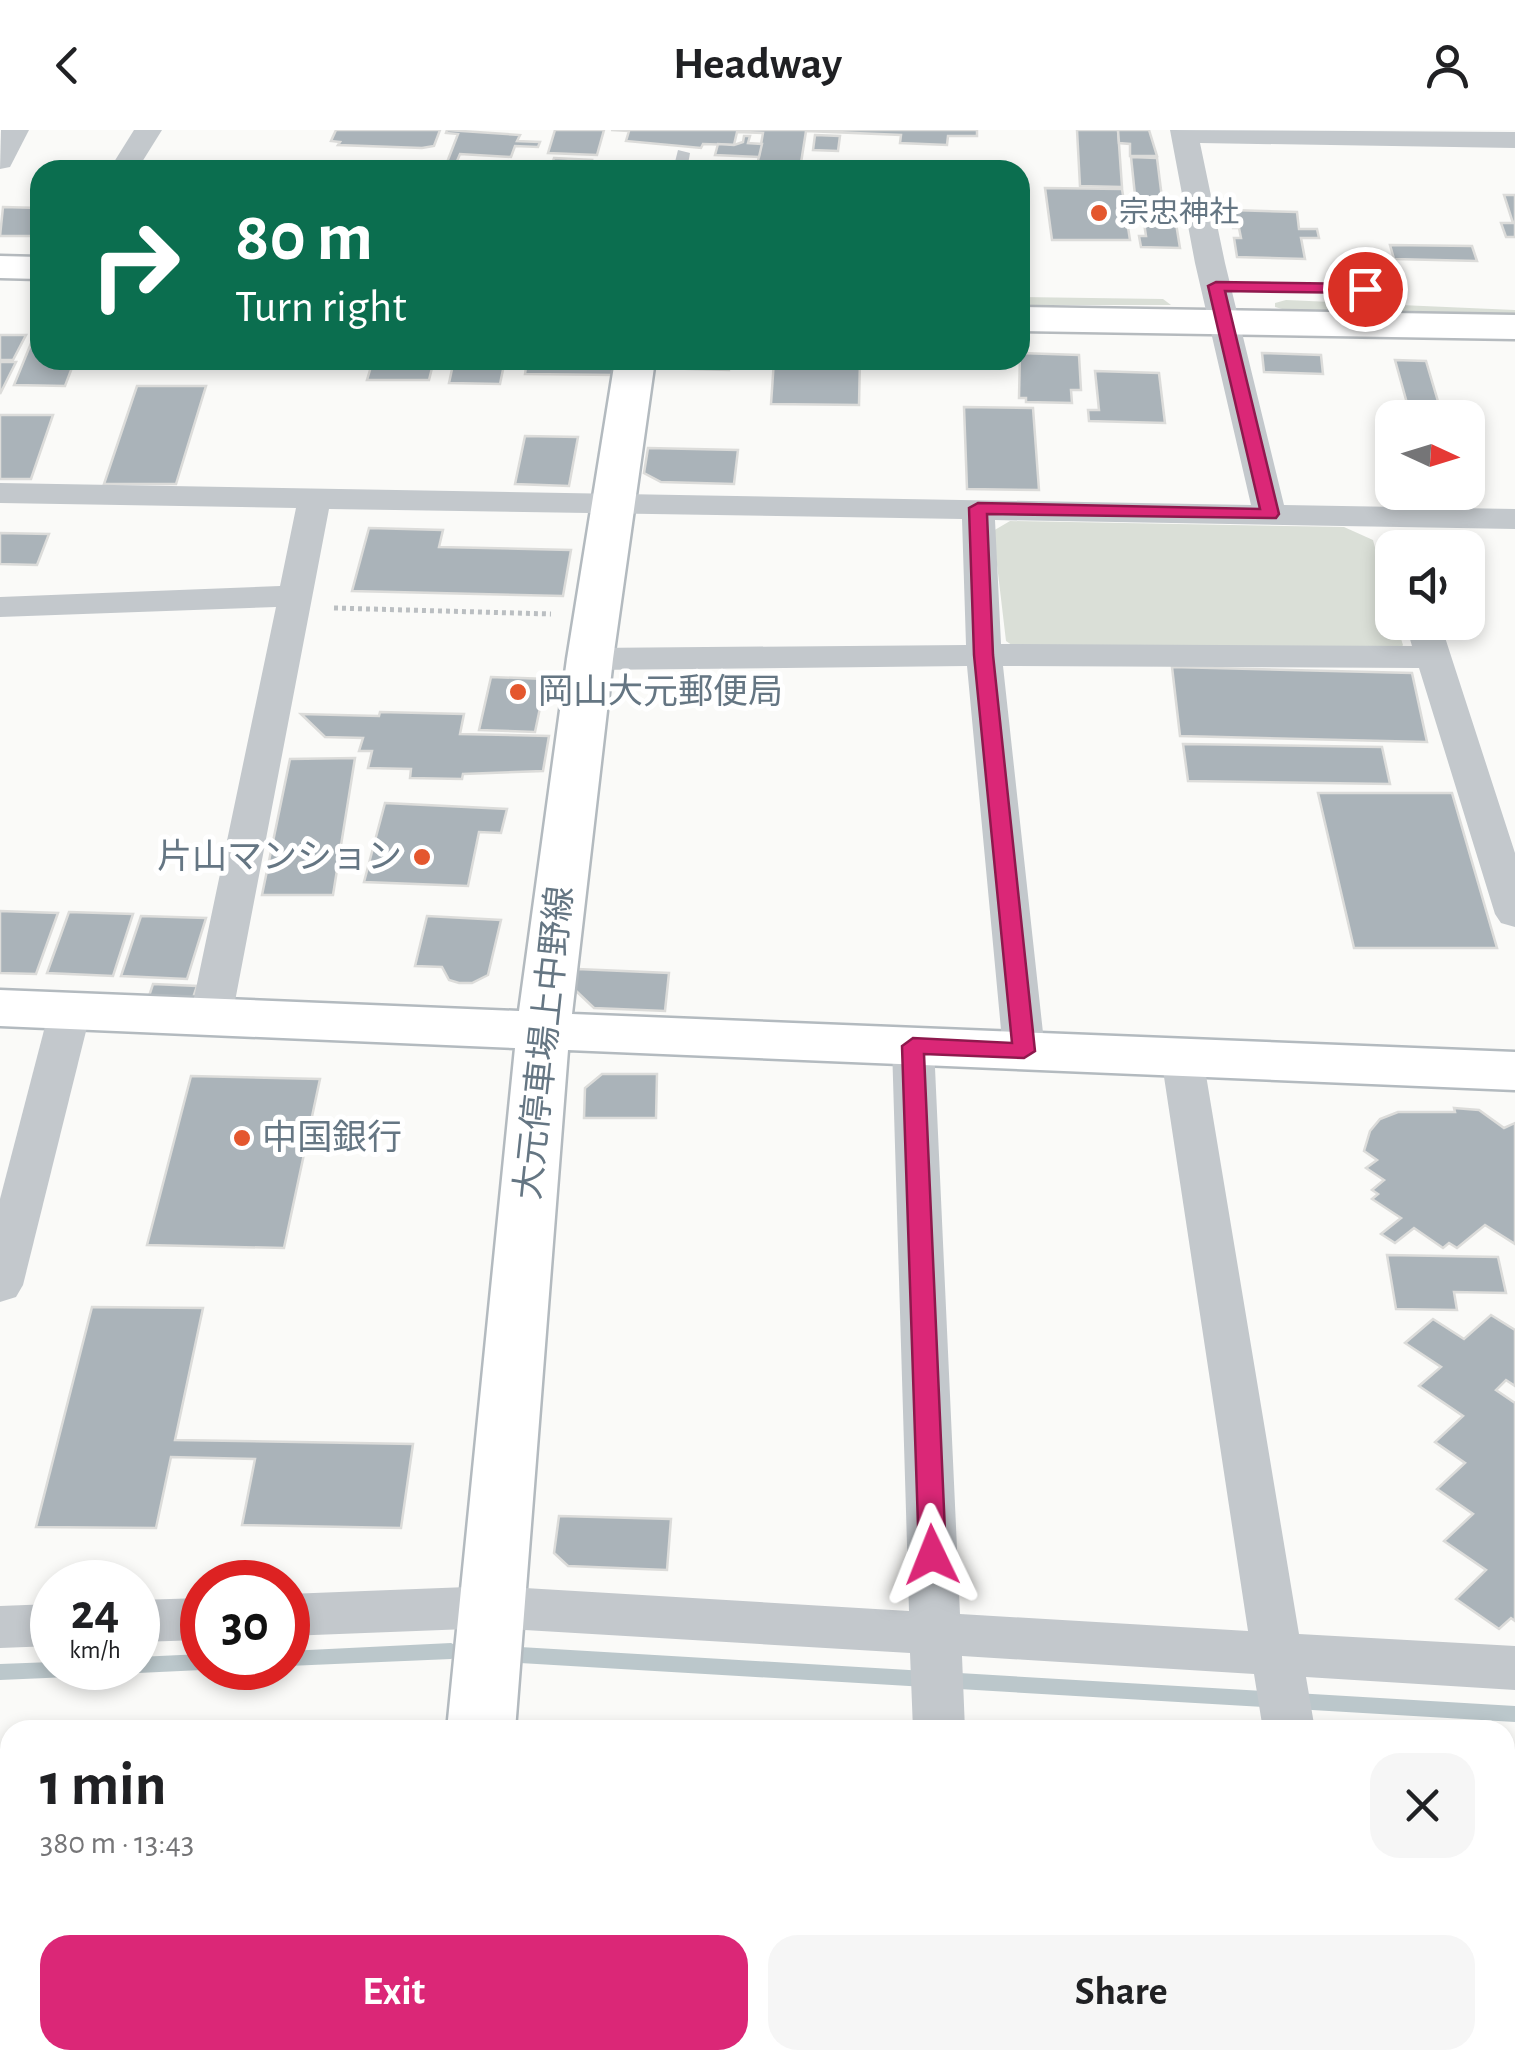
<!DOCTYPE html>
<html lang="en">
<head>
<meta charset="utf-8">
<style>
	body { margin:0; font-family:"Alegreya Sans","Noto Sans JP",sans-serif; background:#f6f6f6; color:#202124; height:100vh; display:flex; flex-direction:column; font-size:38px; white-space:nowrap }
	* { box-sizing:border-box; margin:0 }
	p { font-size:32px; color:#757577 }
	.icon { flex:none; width:55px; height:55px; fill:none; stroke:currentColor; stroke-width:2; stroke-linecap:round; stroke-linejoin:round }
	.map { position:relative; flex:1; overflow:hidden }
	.side { position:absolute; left:0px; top:1590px; width:1515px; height:350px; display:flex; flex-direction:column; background:#fff; border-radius:30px 30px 0 0; box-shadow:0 5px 15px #0003 }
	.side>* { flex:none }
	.hud { position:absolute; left:30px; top:30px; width:1000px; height:210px; border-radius:30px; box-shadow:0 5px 15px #0003; background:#0b6e4f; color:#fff; overflow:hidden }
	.needle { width:65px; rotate:94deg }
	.fabs { position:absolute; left:1375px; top:270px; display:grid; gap:20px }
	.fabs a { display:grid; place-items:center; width:110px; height:110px; border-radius:20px; background:#fff; box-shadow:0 5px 15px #0003; font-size:50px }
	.speed { position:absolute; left:30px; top:1430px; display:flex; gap:20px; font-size:50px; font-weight:700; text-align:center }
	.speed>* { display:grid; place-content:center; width:130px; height:130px; border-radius:50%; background:#fff; box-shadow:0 5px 15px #0003; line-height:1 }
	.speed small { font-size:25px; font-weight:400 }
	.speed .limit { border:15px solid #d22; background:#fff; color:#111 }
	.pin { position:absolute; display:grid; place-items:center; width:85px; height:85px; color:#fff; margin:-42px; border:5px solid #fff; border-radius:50%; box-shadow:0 2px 10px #0007 }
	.me { position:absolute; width:110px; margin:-55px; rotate:358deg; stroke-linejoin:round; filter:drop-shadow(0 0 8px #0008) }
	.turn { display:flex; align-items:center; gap:35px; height:210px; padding:0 40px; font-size:45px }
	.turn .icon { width:130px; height:130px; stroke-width:2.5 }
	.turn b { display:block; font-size:70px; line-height:85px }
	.round { display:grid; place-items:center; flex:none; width:105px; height:105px; border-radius:30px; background:#f6f6f6 }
	.headline { display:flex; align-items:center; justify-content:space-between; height:170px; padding:0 40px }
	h1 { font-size:60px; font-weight:600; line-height:75px }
	.cta { display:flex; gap:20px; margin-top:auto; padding:20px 40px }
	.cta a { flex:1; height:115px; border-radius:30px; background:#db2777; color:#fff; font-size:40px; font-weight:600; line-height:115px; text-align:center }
	.cta a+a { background:#f6f6f6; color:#202124 }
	header { display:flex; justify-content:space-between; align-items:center; height:130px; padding:0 40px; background:#fff; font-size:45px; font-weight:600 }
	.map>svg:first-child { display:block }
	.green { fill:#dadfd7 }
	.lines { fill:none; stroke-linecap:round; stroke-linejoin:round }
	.stream { fill:#bbc7cb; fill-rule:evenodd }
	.building { fill:#aab3b9; stroke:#dcdcda; stroke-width:2.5 }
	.secondary-casing { stroke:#b3babf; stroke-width:5 }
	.primary-casing { stroke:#b5babe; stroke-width:5 }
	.path { stroke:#bbbfc2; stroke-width:5; stroke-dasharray:4 4; stroke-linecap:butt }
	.lane { fill:#c3c8cc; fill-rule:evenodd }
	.street { fill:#c3c8cc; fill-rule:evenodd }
	.secondary { fill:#fff; fill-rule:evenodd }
	.primary { fill:#fff; fill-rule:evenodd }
	.route { fill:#db2777; stroke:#8e194d; stroke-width:2.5 }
	.poi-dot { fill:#e4572e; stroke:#fff; stroke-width:4 }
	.labels { text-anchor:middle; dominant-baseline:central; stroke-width:10; stroke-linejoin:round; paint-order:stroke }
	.far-poi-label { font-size:30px; fill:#657683; stroke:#fff; text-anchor:start }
	.poi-label { font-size:35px; fill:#657683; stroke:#fff; text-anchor:start }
	.street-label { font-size:35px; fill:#657683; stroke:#fff }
</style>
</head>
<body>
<header><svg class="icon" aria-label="back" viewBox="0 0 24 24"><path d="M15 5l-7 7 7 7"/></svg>Headway<svg class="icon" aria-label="person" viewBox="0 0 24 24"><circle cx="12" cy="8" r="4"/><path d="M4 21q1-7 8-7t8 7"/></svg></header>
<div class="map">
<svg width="1515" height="1940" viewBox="0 0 1515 1940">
	<rect width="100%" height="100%" fill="#fafaf8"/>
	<g class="green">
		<polygon points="1020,167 1163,169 1171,175 1020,175"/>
		<polygon points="1286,170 1515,180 1515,184 1289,181 1275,177 1275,173"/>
		<polygon points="1010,391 1344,397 1373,410 1392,479 1392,492 1396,493 1403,515 1398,522 1019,520 1006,511 993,401"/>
	</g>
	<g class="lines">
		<g class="stream">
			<polygon points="451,1513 457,1516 460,1521 457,1526 451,1529 288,1536 288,1521"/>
			<polygon points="520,1517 1515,1576 1515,1592 520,1533 514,1530 511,1525 514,1520"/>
			<polygon points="202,1524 202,1538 208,1538 202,1540 138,1543 130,1538 138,1538 138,1527"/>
			<polygon points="52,1532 52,1538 101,1538 98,1543 92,1546 0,1550 0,1534"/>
		</g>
	</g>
	<g class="building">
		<polygon points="336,0 440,0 434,16 422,18 338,15 340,12 331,11"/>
		<polygon points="447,0 520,5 517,11 540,12 538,17 515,16 511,27 460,24 457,31 486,33 483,40 444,40 458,4 446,3"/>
		<polygon points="555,0 604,0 597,25 548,23"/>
		<polygon points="611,0 977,0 977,6 948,6 947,15 900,13 901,5 806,1 801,33 758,31 763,3 737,2 734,15 703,14 701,18 626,11 629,1"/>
		<polygon points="1077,0 1118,0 1122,57 1080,56"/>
		<polygon points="1118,0 1149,0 1157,26 1130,26 1130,14 1119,13"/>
		<polygon points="815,5 840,6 838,21 813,20"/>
		<polygon points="744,6 750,6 748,13 762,14 759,27 715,25 718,14 734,15 743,12"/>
		<polygon points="1131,27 1157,28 1163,76 1136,75"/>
		<polygon points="554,28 592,30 589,40 550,40"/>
		<polygon points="1045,58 1122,59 1130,110 1052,110"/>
		<polygon points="1504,65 1515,65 1515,107 1506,107 1501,93 1513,93"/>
		<polygon points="3,77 40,78 40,106 0,106"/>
		<polygon points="1142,80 1174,81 1180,118 1141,117 1139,106 1146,106"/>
		<polygon points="1230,80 1297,82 1299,99 1317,99 1319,108 1301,108 1305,129 1237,127 1234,108 1241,108 1239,98 1233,98"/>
		<polygon points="1390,115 1472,116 1477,131 1394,129"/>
		<polygon points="0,205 26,205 13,230 0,230"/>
		<polygon points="34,206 40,206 40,230 108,230 107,234 73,235 65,256 14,255"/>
		<polygon points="1020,223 1079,225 1081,260 1071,260 1072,273 1026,272 1026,268 1019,268"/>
		<polygon points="1262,223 1321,225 1323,244 1264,242"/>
		<polygon points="223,230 305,230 303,234"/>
		<polygon points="373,230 434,230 429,250 367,250"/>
		<polygon points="454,230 505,230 500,254 449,253"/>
		<polygon points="527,230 617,230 615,245 525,244"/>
		<polygon points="657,230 730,230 729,240 656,238"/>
		<polygon points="774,230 860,230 859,275 771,274"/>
		<polygon points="1395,230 1426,231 1442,285 1410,284"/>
		<polygon points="0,232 16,232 0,264"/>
		<polygon points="1095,241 1159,243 1165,293 1089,291 1088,280 1099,280"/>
		<polygon points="137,256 206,256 176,354 104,354"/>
		<polygon points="964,277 1033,278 1039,360 967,359"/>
		<polygon points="0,285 53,285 31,349 0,349"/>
		<polygon points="525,306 578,307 569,356 515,354"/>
		<polygon points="648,318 738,320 734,354 661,352 644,343"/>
		<polygon points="369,398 443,400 439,417 571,420 563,466 352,461"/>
		<polygon points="0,403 49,404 37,435 0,434"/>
		<polygon points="1172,537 1412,543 1427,612 1180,606"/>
		<polygon points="491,547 546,549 535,602 479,600"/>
		<polygon points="380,582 464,584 460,604 549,606 543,641 463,644 462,649 410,648 411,639 368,638 372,621 359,621 363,608 325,607 301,584 379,586"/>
		<polygon points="1183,614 1382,617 1390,654 1188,651"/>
		<polygon points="355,628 333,765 262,765 290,629"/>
		<polygon points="1318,663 1452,663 1497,818 1354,818"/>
		<polygon points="385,673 507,679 501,703 479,702 468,756 364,752"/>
		<polygon points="0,781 58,783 36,844 0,843"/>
		<polygon points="69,782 133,784 113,846 47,843"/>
		<polygon points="141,786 206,788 187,849 121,846"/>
		<polygon points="427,786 501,790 488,845 472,853 459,853 449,850 442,837 415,836"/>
		<polygon points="577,839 669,843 665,881 594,878 574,859"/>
		<polygon points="153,854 197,856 190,877 146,875"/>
		<polygon points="602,944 657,944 656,988 584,988 585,958"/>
		<polygon points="191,946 320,949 284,1118 147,1115"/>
		<polygon points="1454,978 1479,980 1504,998 1515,993 1515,1114 1485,1095 1457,1118 1449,1113 1443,1118 1414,1098 1395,1113 1381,1104 1401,1088 1372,1069 1378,1064 1372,1060 1384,1050 1366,1038 1377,1030 1364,1021 1370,1001 1380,989 1398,982 1455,982"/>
		<polygon points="1387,1125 1498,1127 1506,1163 1454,1162 1457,1180 1396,1179"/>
		<polygon points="92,1177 203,1178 175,1310 413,1314 401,1398 242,1395 255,1329 171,1327 156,1398 36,1397"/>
		<polygon points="1491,1185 1515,1200 1515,1256 1506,1250 1496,1260 1515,1273 1515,1491 1511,1488 1499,1499 1456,1469 1486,1440 1444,1411 1473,1384 1437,1359 1465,1333 1435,1312 1463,1286 1419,1256 1441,1237 1405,1213 1433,1189 1464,1209"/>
		<polygon points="559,1386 671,1389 667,1440 568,1436 554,1423"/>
	</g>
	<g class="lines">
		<g class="secondary-casing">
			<g id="secondary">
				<polygon points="615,230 655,230 613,529 572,884 1515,922 1515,960 568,920 515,1600 447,1600 515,918 0,896 0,860 519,881 567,529"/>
				<polygon points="413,1930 487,1930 487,1940 411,1940"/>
			</g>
		</g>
		<g class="primary-casing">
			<g id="primary">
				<polygon points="0,126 40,127 40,149 0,148"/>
				<polygon points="1020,177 1515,185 1515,209 1020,201"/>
			</g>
		</g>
		<polyline class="path" points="334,478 551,484"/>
		<polygon class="lane" points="678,20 690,23 687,40 673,40"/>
		<g class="street">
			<polygon points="1,0 29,0 10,37 0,39"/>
			<polygon points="134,0 162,0 137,40 109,40"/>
			<polygon points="1170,0 1515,2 1515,18 1200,13 1225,133 1284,375 1515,379 1515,399 995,390 1001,514 1412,516 1405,492 1440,492 1515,723 1515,797 1501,793 1495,784 1419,538 1003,536 1045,921 1039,931 1024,935 1009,931 1003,921 967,536 590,540 577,537 572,529 577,521 590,518 966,515 962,389 329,379 232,887 226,897 211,901 196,897 190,887 276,477 0,487 0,467 280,456 296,378 0,373 0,353 1251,375 1195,133"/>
			<polygon points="70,867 85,871 91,881 23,1155 16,1167 0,1172 0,1069 49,881 55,871"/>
			<polygon points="913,902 928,906 934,916 960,1484 1248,1501 1161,927 1167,917 1182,913 1197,917 1203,927 1299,1504 1515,1516 1515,1560 1306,1547 1315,1600 1263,1600 1254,1544 962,1526 965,1600 913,1600 910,1523 493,1498 288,1506 288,1464 493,1456 909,1481 892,916 898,906"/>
			<polygon points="202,1468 202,1510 138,1512 138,1470"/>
			<polygon points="52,1474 52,1516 0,1518 0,1476"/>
			<rect x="925" y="1930" width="58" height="10"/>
			<polygon points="1313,1930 1371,1930 1373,1940 1315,1940"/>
		</g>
		<use href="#secondary" class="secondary"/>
		<use href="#primary" class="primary"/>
	</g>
	<polygon class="route" points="1216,152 1365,154 1373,159 1365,163 1225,161 1279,384 1276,388 987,384 993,525 1035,921 1024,928 924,924 946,1425 942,1432 932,1436 923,1432 919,1425 902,916 913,908 1012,913 974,525 969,378 978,373 1260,379 1208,156"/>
	<g class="poi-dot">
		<circle cx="1099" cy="83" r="10"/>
		<circle cx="518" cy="562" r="10"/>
		<circle cx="422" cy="727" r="10"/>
		<circle cx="242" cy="1008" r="10"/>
	</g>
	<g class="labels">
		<g class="far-poi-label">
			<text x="1119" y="83">宗忠神社</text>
		</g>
		<g class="poi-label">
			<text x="538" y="562">岡山大元郵便局</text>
			<text x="402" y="727" text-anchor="end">片山マンション</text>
			<text x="262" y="1008">中国銀行</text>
		</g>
		<g class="street-label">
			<text transform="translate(545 913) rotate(-84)">大元停車場上中野線</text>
		</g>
	</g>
</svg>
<div class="fabs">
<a><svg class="needle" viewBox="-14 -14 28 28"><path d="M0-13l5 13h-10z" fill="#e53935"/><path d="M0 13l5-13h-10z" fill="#757577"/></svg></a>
<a><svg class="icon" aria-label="sound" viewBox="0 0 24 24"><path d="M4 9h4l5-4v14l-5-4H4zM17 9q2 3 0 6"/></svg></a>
</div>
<div class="speed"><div>24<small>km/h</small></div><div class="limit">30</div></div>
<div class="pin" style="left:1365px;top:159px;background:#d93025"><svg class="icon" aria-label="arrive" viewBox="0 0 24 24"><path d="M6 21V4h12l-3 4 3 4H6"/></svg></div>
<svg class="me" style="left:932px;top:1425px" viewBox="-20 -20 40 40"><path d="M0-17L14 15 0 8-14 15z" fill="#db2777" stroke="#fff" stroke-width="4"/></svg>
<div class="hud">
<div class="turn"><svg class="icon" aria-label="right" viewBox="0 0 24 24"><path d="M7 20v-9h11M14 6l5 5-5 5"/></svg><div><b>80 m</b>Turn right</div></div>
</div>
<section class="side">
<div class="headline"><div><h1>1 min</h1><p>380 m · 13:43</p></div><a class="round"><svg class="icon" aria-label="close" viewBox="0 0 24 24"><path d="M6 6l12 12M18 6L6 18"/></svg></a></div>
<div class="cta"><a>Exit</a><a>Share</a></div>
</section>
</div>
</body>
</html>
